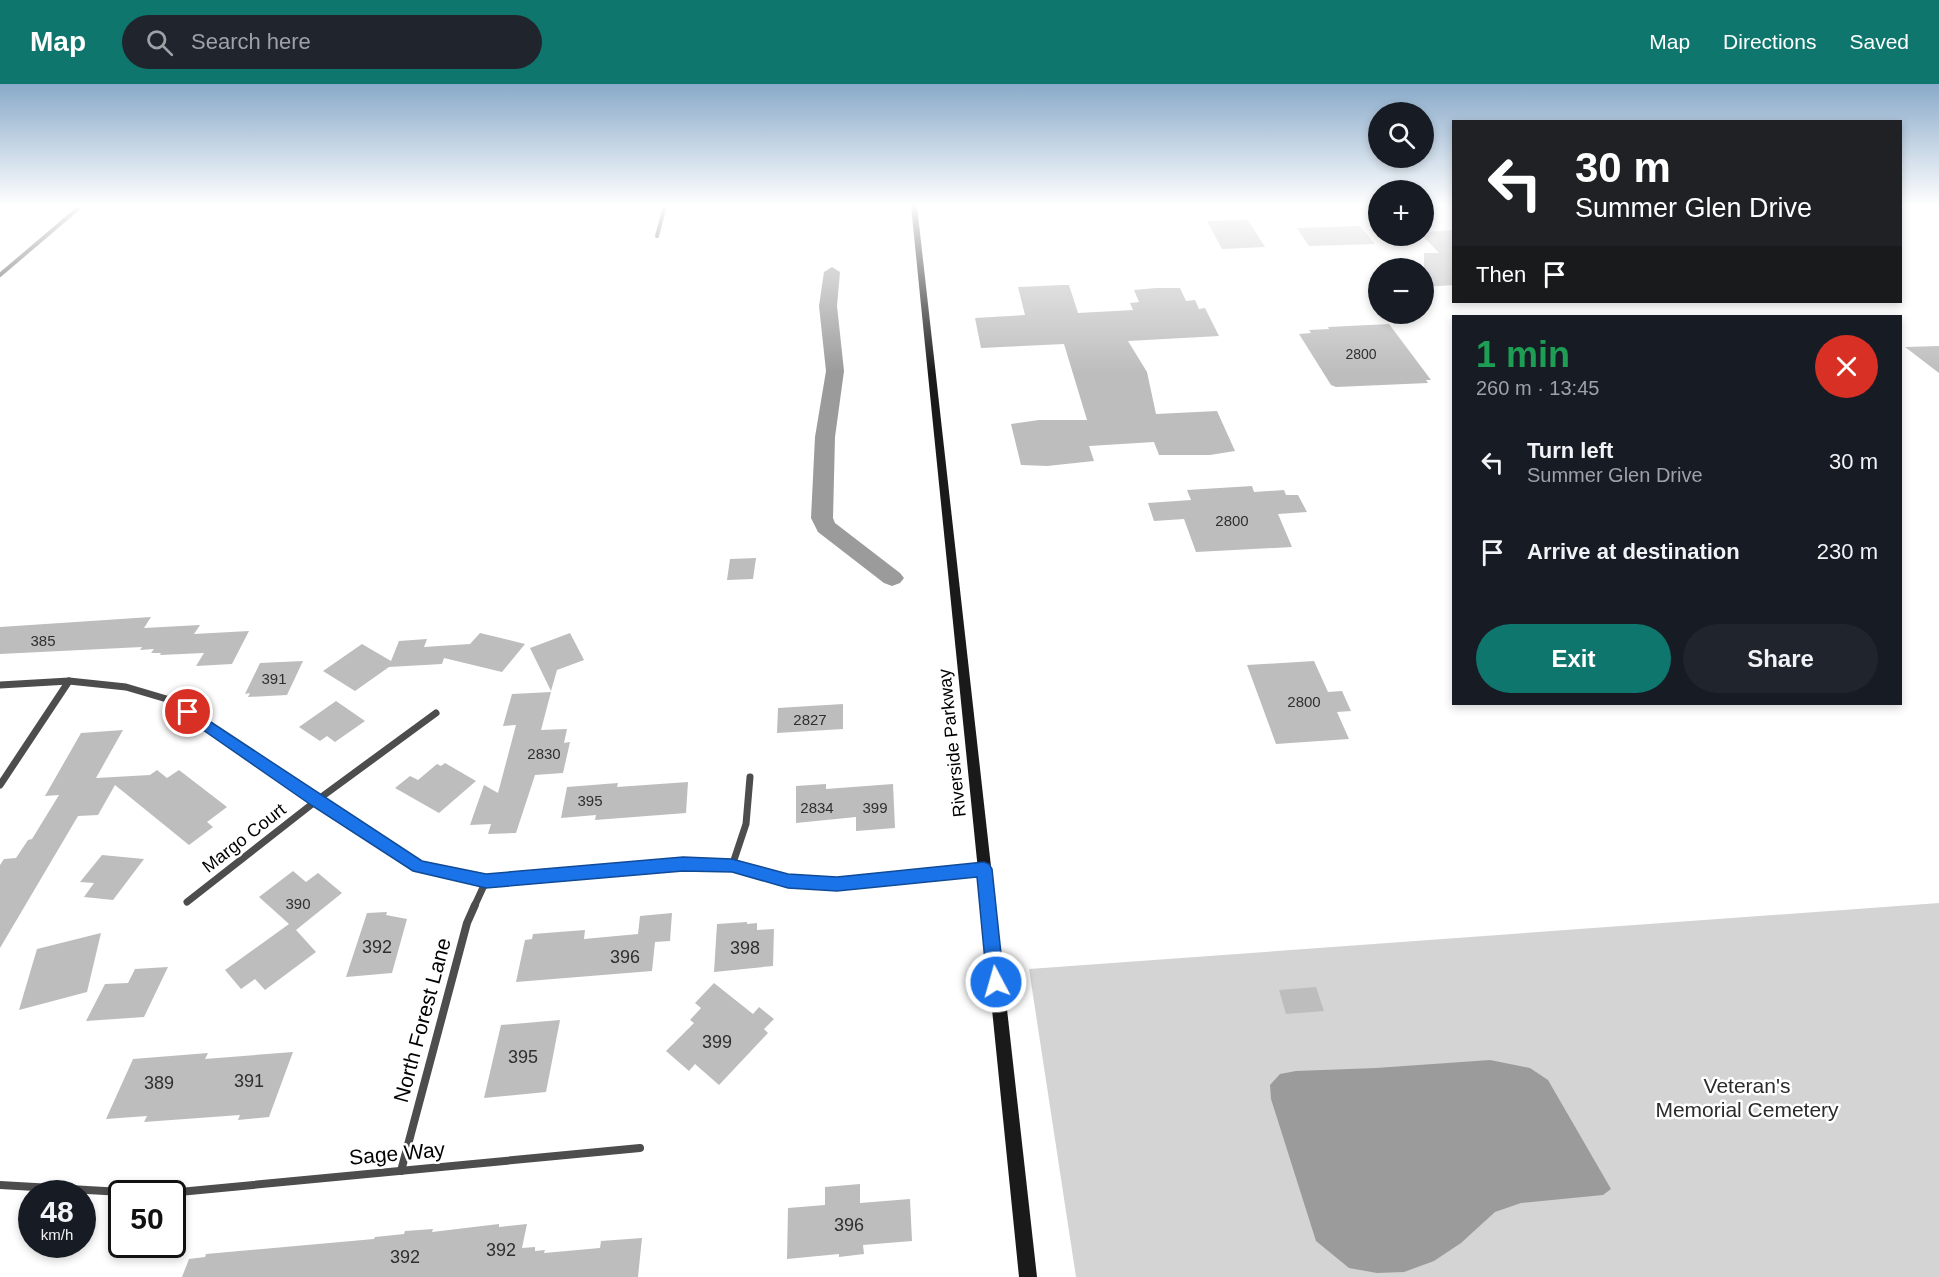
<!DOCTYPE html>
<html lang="en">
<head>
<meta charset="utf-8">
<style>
	body { margin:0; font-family:Arial,sans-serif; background:#20242c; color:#f1f3f6; height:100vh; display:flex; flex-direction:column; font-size:22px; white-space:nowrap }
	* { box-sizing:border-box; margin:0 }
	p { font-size:20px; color:#9ea1a6 }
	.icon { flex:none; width:33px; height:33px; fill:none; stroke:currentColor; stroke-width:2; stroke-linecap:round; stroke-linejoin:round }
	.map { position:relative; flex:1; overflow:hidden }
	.side { position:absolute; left:1452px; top:231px; width:450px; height:390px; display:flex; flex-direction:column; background:#171b24; border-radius:0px; box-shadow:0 3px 9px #0003 }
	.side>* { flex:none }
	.guide { position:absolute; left:1452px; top:36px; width:450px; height:183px; border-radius:0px; box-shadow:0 3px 9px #0003; background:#202124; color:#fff; overflow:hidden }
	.buttons { position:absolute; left:1368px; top:18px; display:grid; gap:12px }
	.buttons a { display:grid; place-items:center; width:66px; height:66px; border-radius:50%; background:#171b24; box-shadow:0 3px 9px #0003; font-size:30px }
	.speed { position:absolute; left:18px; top:1096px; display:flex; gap:12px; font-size:30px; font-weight:700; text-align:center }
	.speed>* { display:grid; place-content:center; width:78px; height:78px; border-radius:50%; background:#171b24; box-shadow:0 3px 9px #0003; line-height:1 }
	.speed small { font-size:15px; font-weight:400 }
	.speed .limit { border:3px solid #111; border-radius:9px; background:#fff; color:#111 }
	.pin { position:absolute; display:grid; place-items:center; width:51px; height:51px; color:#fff; margin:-26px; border:3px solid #fff; border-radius:50%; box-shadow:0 2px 6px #0007 }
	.me { position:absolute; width:66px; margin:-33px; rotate:354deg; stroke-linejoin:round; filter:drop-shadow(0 0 4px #0008) }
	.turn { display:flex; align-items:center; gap:21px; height:126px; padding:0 24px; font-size:27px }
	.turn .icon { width:78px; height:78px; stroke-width:2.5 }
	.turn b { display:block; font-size:42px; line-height:51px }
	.then { display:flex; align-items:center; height:57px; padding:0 24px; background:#0003; gap:12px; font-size:22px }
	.round { display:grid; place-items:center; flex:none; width:63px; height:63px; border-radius:32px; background:#20242c }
	.headline { display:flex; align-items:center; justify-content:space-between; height:102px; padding:0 24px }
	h1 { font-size:36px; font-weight:700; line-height:45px; color:#1e9e55 }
	.button { display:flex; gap:12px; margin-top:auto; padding:12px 24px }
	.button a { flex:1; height:69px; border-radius:36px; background:#0f766e; color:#fff; font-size:24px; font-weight:700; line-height:69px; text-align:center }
	.button a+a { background:#20242c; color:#f1f3f6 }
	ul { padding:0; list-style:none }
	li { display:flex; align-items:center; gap:18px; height:90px; padding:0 24px }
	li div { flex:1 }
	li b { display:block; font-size:22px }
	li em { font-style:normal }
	header { display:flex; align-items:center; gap:36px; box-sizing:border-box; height:84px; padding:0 30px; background:#0f766e; color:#fff }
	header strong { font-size:28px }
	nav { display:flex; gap:33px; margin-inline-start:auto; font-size:21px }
	.search { width:420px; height:54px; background:#20242c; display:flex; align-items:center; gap:15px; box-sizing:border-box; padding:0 21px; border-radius:33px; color:#9ea1a6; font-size:22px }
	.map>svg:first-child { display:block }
	.green { fill:#d4d4d4 }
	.water { fill:#9b9b9b }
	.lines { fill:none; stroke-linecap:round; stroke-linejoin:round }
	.canal { fill:#9b9b9b; fill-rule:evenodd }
	.building { fill:#bdbdbd }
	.minor-far2 { stroke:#4d4d4d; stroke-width:4 }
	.minor-far1 { stroke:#4d4d4d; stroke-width:7 }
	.minor { stroke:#4d4d4d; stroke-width:8 }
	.secondary { fill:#1a1a1a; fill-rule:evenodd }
	.route { fill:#1a73e8; stroke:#114b97; stroke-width:1.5 }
	.labels { text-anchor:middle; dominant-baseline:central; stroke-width:5; stroke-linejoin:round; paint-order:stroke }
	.far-number-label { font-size:14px; fill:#2f2f2f }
	.number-label { font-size:15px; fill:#2f2f2f }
	.street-label { font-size:18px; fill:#000; stroke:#fff }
	.near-number-label { font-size:18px; fill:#2f2f2f }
	.near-street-label { font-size:21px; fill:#000; stroke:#fff }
	.near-park-label { font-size:21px; fill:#2b2b2b; stroke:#fff }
</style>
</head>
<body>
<header>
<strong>Map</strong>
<div class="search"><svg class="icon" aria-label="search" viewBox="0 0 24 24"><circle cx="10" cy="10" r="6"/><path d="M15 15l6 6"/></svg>Search here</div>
<nav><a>Map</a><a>Directions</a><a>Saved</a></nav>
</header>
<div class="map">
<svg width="1939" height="1193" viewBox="0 0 1939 1193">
	<rect width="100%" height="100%" fill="#fff"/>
	<polygon class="green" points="1939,819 1939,1193 1076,1193 1029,885"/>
	<polygon class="water" points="1490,976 1530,984 1548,996 1611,1105 1603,1111 1521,1119 1495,1128 1461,1159 1434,1177 1404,1188 1377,1189 1349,1184 1316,1157 1271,1015 1270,1001 1280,990 1296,987 1376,984"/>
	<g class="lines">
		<polygon class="canal" points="832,183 840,188 837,222 844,287 835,353 833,434 835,439 900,489 904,494 900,499 892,502 884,499 818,448 811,434 815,353 826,287 819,222 824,188"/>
	</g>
	<g class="building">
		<polygon points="1248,136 1265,163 1222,165 1207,137"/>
		<polygon points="1360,142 1375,160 1309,162 1297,144"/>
		<polygon points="1454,146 1454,201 1424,203 1424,169 1439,169 1423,152 1424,148"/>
		<polygon points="1063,201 1069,201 1078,229 1133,226 1130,219 1139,218 1134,206 1156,204 1180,204 1186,217 1195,216 1199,225 1205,224 1219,252 1128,257 1147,288 1156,330 1217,327 1235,367 1210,371 1159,371 1154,358 1089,362 1094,377 1047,382 1021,381 1011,340 1039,336 1087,336 1064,260 981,264 975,234 1025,231 1018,203"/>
		<polygon points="1389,240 1431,296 1426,296 1428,299 1336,303 1331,301 1299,250 1311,249 1309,246 1329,245 1328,243"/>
		<polygon points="1939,262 1939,289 1905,263"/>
		<polygon points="1252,402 1254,408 1284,406 1286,411 1298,411 1307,428 1278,430 1292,463 1196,468 1184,435 1154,437 1148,419 1191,416 1187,406"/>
		<polygon points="756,474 753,495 727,496 730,475"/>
		<polygon points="151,533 144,544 200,541 194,550 249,547 232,580 196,582 204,569 160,571 161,569 151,569 154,565 140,566 142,563 0,570 0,543"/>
		<polygon points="480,549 525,560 502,588 444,574 442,580 389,583 355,607 323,587 362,560 391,577 399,557 427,555 424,563 470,560"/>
		<polygon points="570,549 584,576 557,586 551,607 530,564"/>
		<polygon points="303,577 287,611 248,613 250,609 245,610 260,579"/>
		<polygon points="1314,577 1328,608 1342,607 1351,627 1337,628 1349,655 1276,660 1247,581"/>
		<polygon points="551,608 541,646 567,645 564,659 570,658 563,689 535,691 516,749 488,750 491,740 470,741 484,701 498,709 516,641 503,642 512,610"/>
		<polygon points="336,617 365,637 335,658 327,652 320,657 299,643"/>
		<polygon points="843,620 843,645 777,649 778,624"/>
		<polygon points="123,646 96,694 150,691 157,686 167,694 179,686 227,723 207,738 213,743 189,761 115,701 98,731 78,732 0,864 0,781 4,775 16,774 28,756 32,755 59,711 45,712 81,649"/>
		<polygon points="445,679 476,697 439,729 395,704 410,692 418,696 437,680 441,682"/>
		<polygon points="688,698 686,729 595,736 596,731 561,734 567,703 618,699 617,703"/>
		<polygon points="826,700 826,705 893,700 895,744 856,747 856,733 796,739 796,702"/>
		<polygon points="102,771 144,775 113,816 84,813 94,799 80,798"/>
		<polygon points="293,787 306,798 318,789 342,809 296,846 316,868 265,906 255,895 241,905 225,886 289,840 259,813"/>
		<polygon points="387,828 386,831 407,835 392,889 346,893 367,829"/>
		<polygon points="672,829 670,857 655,858 652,887 516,898 525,856 532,855 533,850 585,846 584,855 638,850 640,832"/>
		<polygon points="747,838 747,840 757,839 757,846 774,845 773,882 714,888 717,840"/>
		<polygon points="101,849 87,908 19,926 37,865"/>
		<polygon points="168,883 144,933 86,937 105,900 128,899 135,885"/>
		<polygon points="714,899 753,930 759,923 774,935 764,945 768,949 719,1001 695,980 689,987 666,967 694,939 690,936 701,924 695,919"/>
		<polygon points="1316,903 1324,927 1286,930 1279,906"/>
		<polygon points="560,936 546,1008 484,1014 501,941"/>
		<polygon points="293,968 269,1033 238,1036 240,1031 144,1038 147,1032 106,1035 133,975 208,969 205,975"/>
		<polygon points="860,1100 860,1119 910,1115 912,1157 863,1161 864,1170 839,1173 839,1170 787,1175 788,1124 825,1121 825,1103"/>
		<polygon points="499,1140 499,1143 527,1140 522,1164 535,1163 535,1167 545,1166 544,1169 600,1164 601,1157 642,1154 638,1193 182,1193 189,1175 205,1173 206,1170 374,1155 375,1153 404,1150 405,1147 433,1145 432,1148"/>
	</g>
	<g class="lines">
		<g class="minor-far2">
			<polyline points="657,152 665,122"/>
			<polyline points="0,191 81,122"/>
		</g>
		<g class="minor-far1">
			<polyline points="0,601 69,597 126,603 170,616 316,717 419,783 486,797 683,780 732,782 788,797 837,800 984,785"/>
			<polyline points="0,701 69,597"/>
			<polyline points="732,782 746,740 750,693"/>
			<polyline points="187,818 316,717 436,629"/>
			<polyline points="474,823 486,797"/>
		</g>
		<g class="minor">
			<polyline points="401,1087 467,839 475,821"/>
			<polyline points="0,1101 157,1110"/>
			<polyline points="158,1110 640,1064"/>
		</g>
		<polygon class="secondary" points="911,122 917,122 1037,1193 1019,1193"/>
	</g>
	<linearGradient id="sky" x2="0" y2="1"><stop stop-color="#89aac9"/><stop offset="0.42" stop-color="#fff"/><stop offset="1" stop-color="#fff" stop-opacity="0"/></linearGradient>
	<rect width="1939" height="289" fill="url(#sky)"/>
	<polygon class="route" points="188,623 422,777 486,790 683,773 732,775 788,790 837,793 984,778 989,780 992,785 1004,898 1002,903 996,906 990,903 987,898 977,793 837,807 788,804 732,788 683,787 486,804 413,787 311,721 183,632 181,628 183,625"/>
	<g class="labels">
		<g class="far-number-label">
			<text x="1361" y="270">2800</text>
		</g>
		<g class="number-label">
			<text x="1232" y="436">2800</text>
			<text x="43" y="556">385</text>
			<text x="274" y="594">391</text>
			<text x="1304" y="617">2800</text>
			<text x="810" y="635">2827</text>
			<text x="544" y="669">2830</text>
			<text x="590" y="716">395</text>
			<text x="817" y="723">2834</text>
			<text x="875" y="723">399</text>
			<text x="298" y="819">390</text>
		</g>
		<g class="street-label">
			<text transform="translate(952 659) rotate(-96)">Riverside Parkway</text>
			<text transform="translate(244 754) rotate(-38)">Margo Court</text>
		</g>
		<g class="near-number-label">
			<text x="377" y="863">392</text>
			<text x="745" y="864">398</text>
			<text x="625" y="873">396</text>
			<text x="717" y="958">399</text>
			<text x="523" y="973">395</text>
			<text x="249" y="997">391</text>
			<text x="159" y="999">389</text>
			<text x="849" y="1141">396</text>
			<text x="501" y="1166">392</text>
			<text x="405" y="1173">392</text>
		</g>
		<g class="near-street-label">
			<text transform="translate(422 936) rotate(-75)">North Forest Lane</text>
			<text transform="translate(397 1069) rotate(-5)">Sage Way</text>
		</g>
		<g class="near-park-label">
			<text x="1747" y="1001">Veteran's<tspan x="1747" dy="24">Memorial Cemetery</tspan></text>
		</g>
	</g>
</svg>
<div class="buttons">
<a><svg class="icon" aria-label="search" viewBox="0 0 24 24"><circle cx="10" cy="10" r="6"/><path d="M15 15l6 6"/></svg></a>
<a>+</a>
<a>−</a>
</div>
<div class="speed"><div>48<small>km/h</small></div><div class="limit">50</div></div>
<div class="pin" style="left:188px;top:628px;background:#d93025"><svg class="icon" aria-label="arrive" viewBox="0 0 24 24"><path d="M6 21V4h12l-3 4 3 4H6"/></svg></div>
<svg class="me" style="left:996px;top:898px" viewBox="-20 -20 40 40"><circle r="17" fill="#1a73e8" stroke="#fff" stroke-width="3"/><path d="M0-11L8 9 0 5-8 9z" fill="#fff"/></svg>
<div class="guide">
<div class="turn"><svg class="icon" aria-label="left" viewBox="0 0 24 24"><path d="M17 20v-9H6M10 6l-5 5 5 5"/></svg><div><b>30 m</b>Summer Glen Drive</div></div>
<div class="then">Then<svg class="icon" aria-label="arrive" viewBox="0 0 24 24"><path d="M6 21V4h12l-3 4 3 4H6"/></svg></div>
</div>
<section class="side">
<div class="headline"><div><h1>1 min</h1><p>260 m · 13:45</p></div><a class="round" style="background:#d93025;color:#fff"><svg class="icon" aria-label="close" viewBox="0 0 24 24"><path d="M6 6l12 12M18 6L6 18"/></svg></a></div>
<ul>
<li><svg class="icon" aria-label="left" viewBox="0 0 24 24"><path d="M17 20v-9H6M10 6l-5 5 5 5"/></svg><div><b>Turn left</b><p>Summer Glen Drive</p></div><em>30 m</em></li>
<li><svg class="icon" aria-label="arrive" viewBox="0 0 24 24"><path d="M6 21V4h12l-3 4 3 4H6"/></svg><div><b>Arrive at destination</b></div><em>230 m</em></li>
</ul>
<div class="button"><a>Exit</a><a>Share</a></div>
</section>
</div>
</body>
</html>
